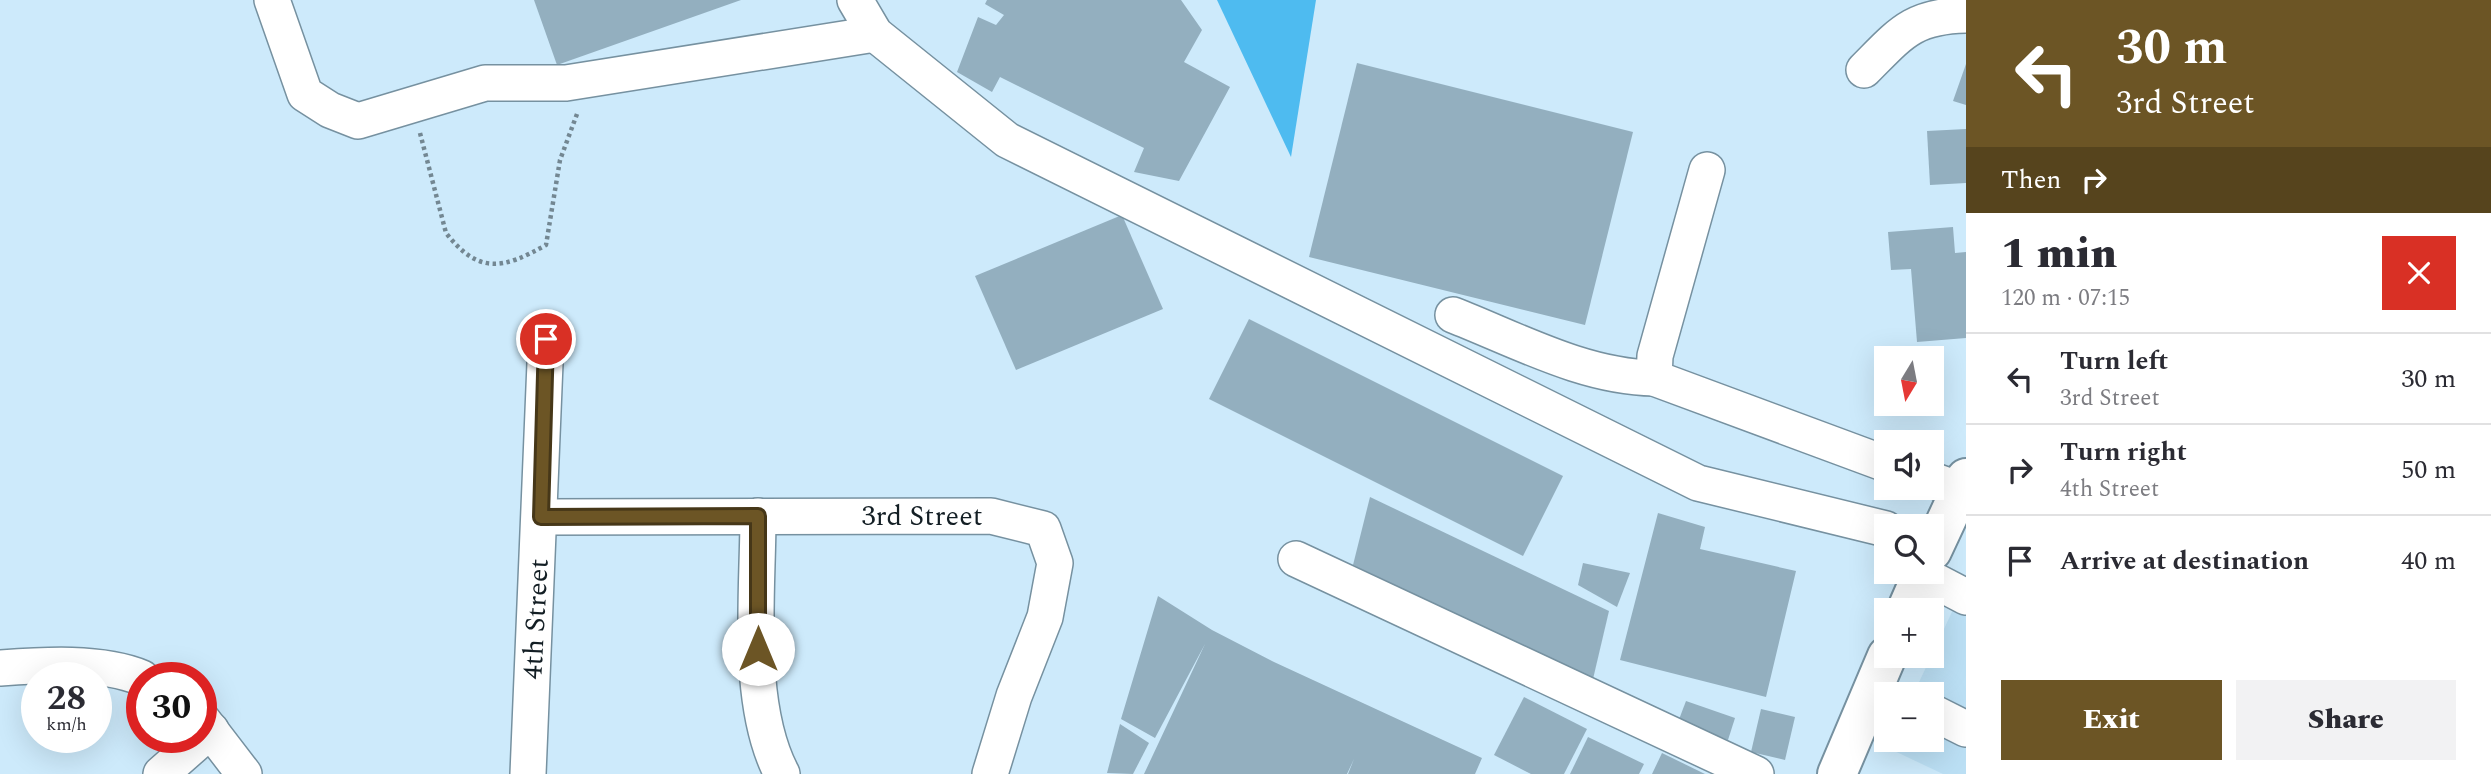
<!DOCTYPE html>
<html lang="en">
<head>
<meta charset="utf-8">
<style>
	body { margin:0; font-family:Spectral,serif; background:#f2f2f3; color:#2b2b33; height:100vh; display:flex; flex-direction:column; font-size:26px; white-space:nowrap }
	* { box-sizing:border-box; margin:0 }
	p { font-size:23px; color:#7c7c81 }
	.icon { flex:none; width:38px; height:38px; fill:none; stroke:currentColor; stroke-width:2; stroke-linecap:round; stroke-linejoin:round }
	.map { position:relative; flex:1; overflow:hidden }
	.drawer { display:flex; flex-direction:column; background:#fff; width:525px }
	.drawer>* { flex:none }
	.banner { background:#6c5525; color:#fff; overflow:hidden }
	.needle { width:46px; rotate:190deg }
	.fabs { position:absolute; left:1874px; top:346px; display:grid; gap:14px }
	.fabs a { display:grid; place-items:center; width:70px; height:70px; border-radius:0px; background:#fff; box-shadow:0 7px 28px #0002; font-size:35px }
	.speed { position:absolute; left:21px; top:662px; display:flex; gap:14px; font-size:35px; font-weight:700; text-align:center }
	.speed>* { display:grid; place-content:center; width:91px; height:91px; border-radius:50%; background:#fff; box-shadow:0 7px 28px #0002; line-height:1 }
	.speed small { font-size:18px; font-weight:400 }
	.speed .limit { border:10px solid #d22; background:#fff; color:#111 }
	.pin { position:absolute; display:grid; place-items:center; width:60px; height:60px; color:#fff; margin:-30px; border:4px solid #fff; border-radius:50%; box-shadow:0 2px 7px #0007 }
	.me { position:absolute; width:77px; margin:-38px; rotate:0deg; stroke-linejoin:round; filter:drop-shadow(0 0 5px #0008) }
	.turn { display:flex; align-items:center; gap:24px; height:147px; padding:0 35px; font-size:32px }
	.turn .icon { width:91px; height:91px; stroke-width:2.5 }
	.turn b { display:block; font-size:49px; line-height:60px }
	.then { display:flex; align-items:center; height:66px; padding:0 35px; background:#0003; gap:14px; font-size:26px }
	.round { display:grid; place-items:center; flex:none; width:74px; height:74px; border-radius:0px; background:#f2f2f3 }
	.summary { display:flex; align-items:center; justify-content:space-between; height:119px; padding:0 35px }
	h1 { font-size:42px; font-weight:800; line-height:52px }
	.cta { display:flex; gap:14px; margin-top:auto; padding:14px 35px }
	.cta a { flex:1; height:80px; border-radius:0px; background:#6c5525; color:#fff; font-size:28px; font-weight:800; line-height:80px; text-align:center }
	.cta a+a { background:#f2f2f3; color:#2b2b33 }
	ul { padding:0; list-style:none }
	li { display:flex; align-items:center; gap:21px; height:91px; padding:0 35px; border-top:2px solid #e1e1e2 }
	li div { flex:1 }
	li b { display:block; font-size:26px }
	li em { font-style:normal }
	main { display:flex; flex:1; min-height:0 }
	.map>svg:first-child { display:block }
	.built { fill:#bbdff4 }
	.water { fill:#4ebbf0 }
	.building { fill:#93afbf }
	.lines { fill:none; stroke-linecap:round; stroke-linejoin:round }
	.minor-casing { stroke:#7691a0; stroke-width:38 }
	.major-casing { stroke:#7691a0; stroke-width:42 }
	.path { stroke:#738792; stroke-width:4.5; stroke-dasharray:3.5 3.5; stroke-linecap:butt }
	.minor { stroke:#fff; stroke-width:35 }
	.major { stroke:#fff; stroke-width:38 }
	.route-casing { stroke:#463718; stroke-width:18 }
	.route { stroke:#6c5525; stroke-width:12 }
	.labels { text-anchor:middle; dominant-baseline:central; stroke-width:5; stroke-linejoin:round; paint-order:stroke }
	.street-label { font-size:28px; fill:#131e24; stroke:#fff }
</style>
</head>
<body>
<main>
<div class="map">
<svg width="1966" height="774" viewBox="0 0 1966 774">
	<rect width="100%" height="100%" fill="#cdeafb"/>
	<polygon class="built" points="1966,582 1966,774 1943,774 1888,748 1892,740 1932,740 1932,695 1913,695"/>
	<polygon class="water" points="1217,0 1316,0 1291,157"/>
	<g class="building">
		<polygon points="534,0 741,0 557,65"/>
		<polygon points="987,0 1181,0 1202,30 1184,62 1230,87 1179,181 1134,172 1144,148 1000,77 992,92 957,72 978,17 996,25 1004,15 985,4"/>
		<polygon points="1357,63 1633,132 1585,325 1309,257"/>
		<polygon points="1966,64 1966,105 1953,101"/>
		<polygon points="1966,129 1966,183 1930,185 1927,131"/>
		<polygon points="1122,215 1163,309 1016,370 975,276"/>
		<polygon points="1953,227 1955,253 1966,252 1966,338 1917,342 1911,269 1891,270 1888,232"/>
		<polygon points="1249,319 1563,476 1523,556 1209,399"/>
		<polygon points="1370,497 1609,611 1593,679 1353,565"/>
		<polygon points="1658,513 1705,527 1700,549 1796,571 1766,697 1620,660"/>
		<polygon points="1583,563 1630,573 1617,607 1578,585"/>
		<polygon points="1158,596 1212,630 1274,662 1482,758 1475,774 1348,774 1354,759 1347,774 1144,774 1205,644 1155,738 1121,719"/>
		<polygon points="1524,697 1587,729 1564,774 1531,774 1494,755"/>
		<polygon points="1686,701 1735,718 1728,740 1678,722"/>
		<polygon points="1761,709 1795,717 1785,760 1751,752"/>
		<polygon points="1120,724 1149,743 1133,774 1107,773"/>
		<polygon points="1588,737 1644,764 1639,774 1570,774"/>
		<polygon points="1662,753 1705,774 1652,774"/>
	</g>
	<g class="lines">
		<g class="minor-casing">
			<g id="minor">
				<polyline points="272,0 305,94 330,110 358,121 485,83 566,83 875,34"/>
				<polyline points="855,0 875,34 1007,140 1698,483 1886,529"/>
				<path d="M1864 70C1900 34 1912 16 1966 15"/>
				<polyline points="1707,170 1655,356 1654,378 1886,464"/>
				<path d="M1453 315C1517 340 1584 377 1654 378"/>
				<polyline points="1932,480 1960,490"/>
				<path d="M758 516C758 594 745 704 782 774"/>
				<polyline points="541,517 991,516 1043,529 1055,563 1045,617 1014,696 990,774"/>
				<polyline points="1296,559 1756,774"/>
				<polyline points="1922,574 1966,597"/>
				<path d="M0 668C42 665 102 661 142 678"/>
				<polyline points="1932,712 1966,729"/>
				<polyline points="201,718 244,774"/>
				<polyline points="161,774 211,730"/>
				<polyline points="528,774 546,339"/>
			</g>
		</g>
		<g class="major-casing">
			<g id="major">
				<polyline points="1932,551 1966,478"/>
				<polyline points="1906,611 1923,572"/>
				<polyline points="1837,774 1887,656"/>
			</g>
		</g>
		<path class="path" d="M420 133 446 233C479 275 503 269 546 245L560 160 577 114"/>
		<use href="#minor" class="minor"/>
		<use href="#major" class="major"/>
	</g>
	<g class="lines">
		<g class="route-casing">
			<polyline id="route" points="546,339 541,517 758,516 758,649"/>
		</g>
		<use href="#route" class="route"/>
	</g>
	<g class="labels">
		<g class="street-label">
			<text x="922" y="516">3rd Street</text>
			<text transform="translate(536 619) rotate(-87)">4th Street</text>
		</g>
	</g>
</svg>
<div class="fabs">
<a><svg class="needle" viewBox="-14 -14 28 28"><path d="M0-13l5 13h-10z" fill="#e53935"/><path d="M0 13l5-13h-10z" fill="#7c7c81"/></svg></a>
<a><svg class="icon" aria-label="sound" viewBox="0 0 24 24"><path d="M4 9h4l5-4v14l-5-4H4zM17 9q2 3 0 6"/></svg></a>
<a><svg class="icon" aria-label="search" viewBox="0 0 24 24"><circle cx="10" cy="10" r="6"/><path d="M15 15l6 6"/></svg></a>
<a>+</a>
<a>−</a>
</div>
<div class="speed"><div>28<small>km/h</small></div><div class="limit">30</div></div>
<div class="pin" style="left:546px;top:339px;background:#d93025"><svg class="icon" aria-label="arrive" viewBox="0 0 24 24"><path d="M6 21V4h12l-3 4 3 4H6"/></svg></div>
<svg class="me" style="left:758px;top:649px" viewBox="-20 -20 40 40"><circle r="19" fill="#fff"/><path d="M0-13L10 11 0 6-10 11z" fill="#6c5525"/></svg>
</div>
<section class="drawer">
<div class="banner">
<div class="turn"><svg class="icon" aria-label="left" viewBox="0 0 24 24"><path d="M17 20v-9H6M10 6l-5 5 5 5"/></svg><div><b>30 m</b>3rd Street</div></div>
<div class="then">Then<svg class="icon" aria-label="right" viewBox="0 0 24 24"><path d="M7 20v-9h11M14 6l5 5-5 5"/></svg></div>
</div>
<div class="summary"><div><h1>1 min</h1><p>120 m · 07:15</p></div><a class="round" style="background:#d93025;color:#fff"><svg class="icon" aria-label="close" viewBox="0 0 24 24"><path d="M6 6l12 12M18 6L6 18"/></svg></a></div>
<ul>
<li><svg class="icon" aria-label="left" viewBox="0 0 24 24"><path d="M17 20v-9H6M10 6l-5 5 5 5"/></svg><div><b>Turn left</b><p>3rd Street</p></div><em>30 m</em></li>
<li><svg class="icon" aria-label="right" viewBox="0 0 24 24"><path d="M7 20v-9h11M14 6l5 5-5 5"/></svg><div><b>Turn right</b><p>4th Street</p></div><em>50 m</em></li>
<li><svg class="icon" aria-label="arrive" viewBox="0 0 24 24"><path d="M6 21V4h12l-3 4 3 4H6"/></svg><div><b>Arrive at destination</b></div><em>40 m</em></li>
</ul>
<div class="cta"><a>Exit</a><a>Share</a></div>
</section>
</main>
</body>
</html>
